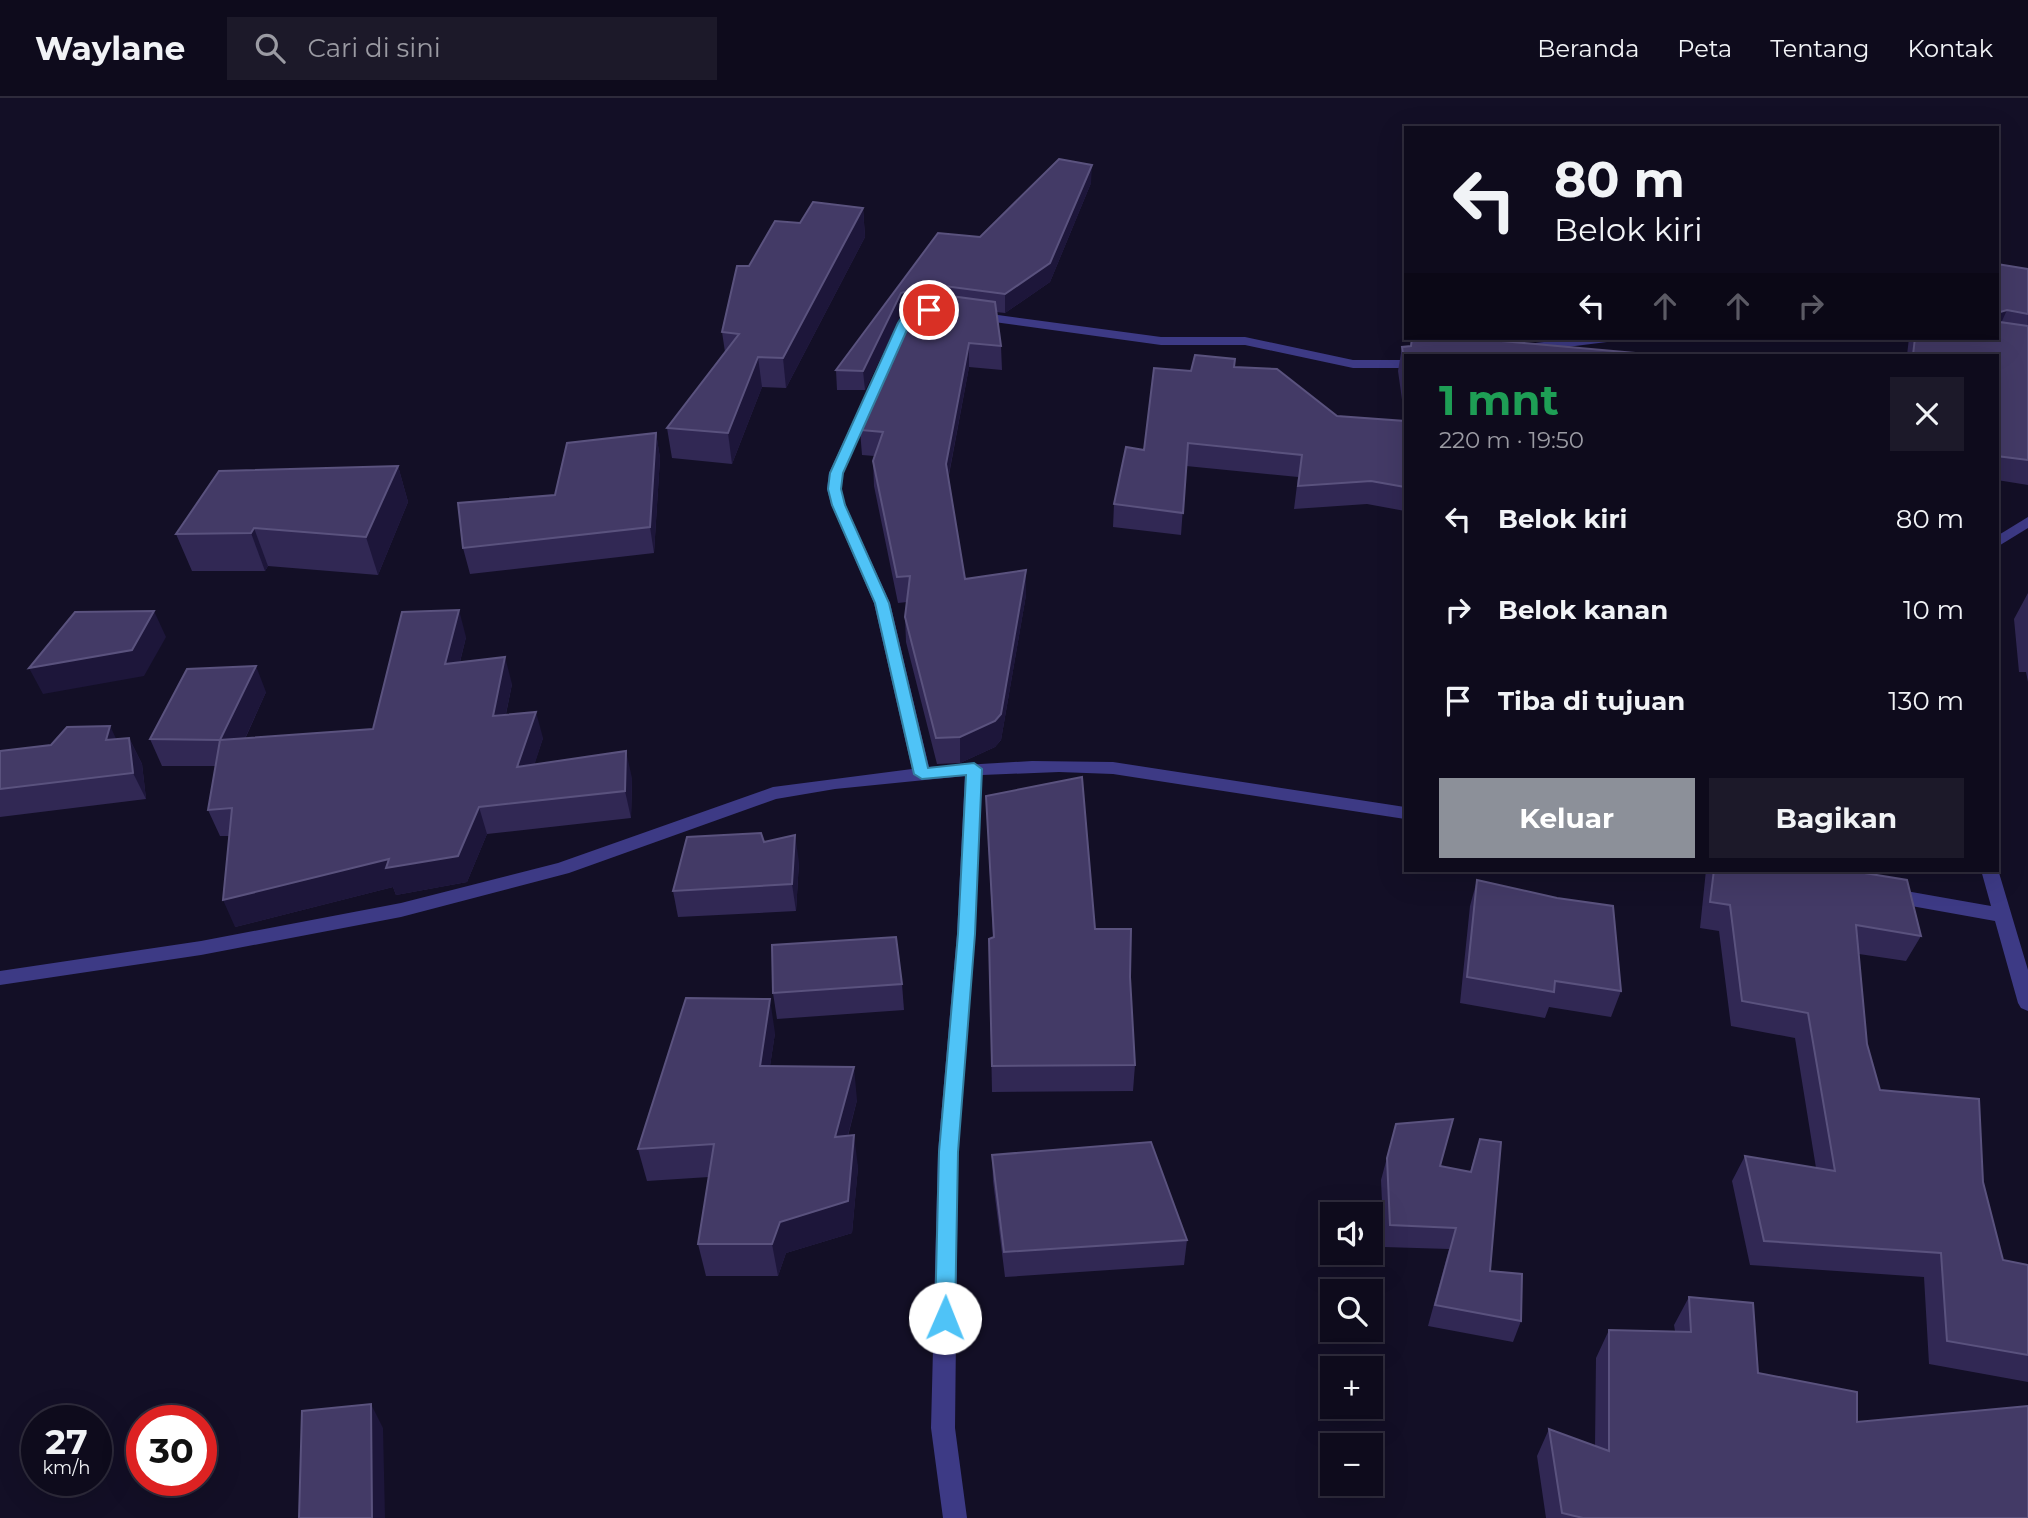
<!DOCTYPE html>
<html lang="id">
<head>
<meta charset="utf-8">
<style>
	body { margin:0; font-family:Montserrat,sans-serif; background:#1c1929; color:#f1f3f6; height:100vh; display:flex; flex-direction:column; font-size:26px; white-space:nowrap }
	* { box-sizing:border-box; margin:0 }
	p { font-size:23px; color:#9b9ba3 }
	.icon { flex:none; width:38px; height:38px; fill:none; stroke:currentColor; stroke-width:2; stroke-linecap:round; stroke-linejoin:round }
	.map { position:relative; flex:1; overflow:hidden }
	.sheet { position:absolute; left:1404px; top:256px; width:595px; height:518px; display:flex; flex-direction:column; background:#0e0b1c; border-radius:0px; box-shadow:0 7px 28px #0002,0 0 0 2px #2e2b3b }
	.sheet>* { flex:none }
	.top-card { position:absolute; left:1404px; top:28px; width:595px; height:214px; border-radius:0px; box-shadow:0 7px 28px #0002,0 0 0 2px #2e2b3b; background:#0e0b1c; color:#f1f3f6; overflow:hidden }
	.tools { position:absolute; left:1320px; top:1104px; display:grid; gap:14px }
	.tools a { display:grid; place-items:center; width:63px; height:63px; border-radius:0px; background:#0e0b1c; box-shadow:0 7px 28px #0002,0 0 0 2px #2e2b3b; font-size:35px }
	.speed { position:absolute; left:21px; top:1307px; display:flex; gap:14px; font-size:35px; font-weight:700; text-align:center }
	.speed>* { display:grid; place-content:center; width:91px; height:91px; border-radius:50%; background:#0e0b1c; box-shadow:0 7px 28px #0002,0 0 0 2px #2e2b3b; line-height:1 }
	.speed small { font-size:18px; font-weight:400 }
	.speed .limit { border:10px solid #d22; background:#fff; color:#111 }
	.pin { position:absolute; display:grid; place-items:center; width:60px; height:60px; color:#fff; margin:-30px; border:4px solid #fff; border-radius:50%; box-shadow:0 2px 7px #0007 }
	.me { position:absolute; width:77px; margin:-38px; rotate:1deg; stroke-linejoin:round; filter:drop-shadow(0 0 5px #0008) }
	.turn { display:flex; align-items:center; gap:24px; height:147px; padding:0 35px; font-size:32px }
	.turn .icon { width:91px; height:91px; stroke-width:2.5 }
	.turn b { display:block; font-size:49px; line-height:60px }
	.lanes { display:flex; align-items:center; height:66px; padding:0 35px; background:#0003; justify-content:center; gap:35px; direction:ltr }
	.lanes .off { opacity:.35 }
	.round { display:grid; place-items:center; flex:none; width:74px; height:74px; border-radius:0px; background:#1c1929 }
	.overview { display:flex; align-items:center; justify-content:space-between; height:119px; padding:0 35px }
	h1 { font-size:42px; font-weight:700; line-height:52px; color:#1e9e55 }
	.button { display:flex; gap:14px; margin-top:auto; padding:14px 35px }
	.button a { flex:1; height:80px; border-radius:0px; background:#8c9099; color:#fff; font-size:28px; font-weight:700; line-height:80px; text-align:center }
	.button a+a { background:#1c1929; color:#f1f3f6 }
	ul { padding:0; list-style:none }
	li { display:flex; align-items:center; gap:21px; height:91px; padding:0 35px }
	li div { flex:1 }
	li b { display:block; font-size:26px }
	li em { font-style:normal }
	header { display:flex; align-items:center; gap:42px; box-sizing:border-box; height:98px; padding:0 35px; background:#0e0b1c; border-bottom:2px solid #2e2b3b }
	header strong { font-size:33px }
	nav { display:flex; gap:38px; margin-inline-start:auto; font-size:24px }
	.search { width:490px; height:63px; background:#1c1929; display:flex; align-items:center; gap:18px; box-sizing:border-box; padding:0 24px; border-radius:0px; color:#9b9ba3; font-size:26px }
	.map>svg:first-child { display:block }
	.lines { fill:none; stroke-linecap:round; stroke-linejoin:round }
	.minor { fill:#3d3a85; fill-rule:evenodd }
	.wall { fill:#312854 }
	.shaded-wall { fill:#1d163a }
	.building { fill:#433a66; stroke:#5a527e; stroke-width:2 }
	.route { fill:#4fc3f7; stroke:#337fa1; stroke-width:2 }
</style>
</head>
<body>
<header>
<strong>Waylane</strong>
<div class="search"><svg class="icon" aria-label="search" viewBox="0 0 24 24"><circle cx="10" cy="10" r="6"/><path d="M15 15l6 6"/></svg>Cari di sini</div>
<nav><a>Beranda</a><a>Peta</a><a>Tentang</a><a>Kontak</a></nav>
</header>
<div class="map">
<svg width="2028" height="1420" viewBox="0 0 2028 1420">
	<rect width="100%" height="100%" fill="#130f26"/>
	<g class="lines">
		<g class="minor">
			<polygon points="976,214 1161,239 1245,239 1353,262 1405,262 1405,270 1353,270 1245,247 1161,247 972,221 972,215"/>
			<polygon points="1578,240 1613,240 1607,244 1527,254 1521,250 1527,246"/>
			<polygon points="891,250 897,254 843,375 841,391 845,406 890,505 929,669 1032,663 1113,664 1405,709 1405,721 1113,676 1059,674 982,677 975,836 958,1054 955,1330 967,1420 943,1420 931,1330 938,1054 957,836 965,678 835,691 776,701 569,775 401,819 201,857 0,887 0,873 201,843 401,805 558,765 773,689 912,671 874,505 831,406 827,391 829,375 885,254"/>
			<polygon points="2028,419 2028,430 1997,449 1997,438"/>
			<polygon points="1997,768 2028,872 2028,913 2021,910 2018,905 1995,823 1889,804 1883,802 1880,797 1883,792 1889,790 1991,808 1981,772 1997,772"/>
		</g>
	</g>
	<g class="wall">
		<polygon points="1091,85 1050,184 1005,215 996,214 1001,248 1002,272 969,269 948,382 965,481 1026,472 1026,497 1001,642 995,649 960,665 937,666 906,544 905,519 907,504 898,505 874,388 873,363 874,358 862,357 860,332 883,281 882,269 908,213 902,215 865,292 837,292 836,272 980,139"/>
		<polygon points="863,110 865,139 786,290 762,289 732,366 672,360 667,330 725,254 722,234 749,168 800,125"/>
		<polygon points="1997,166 2028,171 2028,387 1997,382 1997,257 1907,257 1909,240 1997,240"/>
		<polygon points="1412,240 1419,240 1405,257 1405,413 1367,406 1294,411 1298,379 1186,368 1181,437 1113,429 1114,406 1144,352 1191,273 1235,269 1337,318 1405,323 1398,273 1402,249 1410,248"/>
		<polygon points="656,335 660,360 654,455 470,476 463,450 555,397"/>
		<polygon points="398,368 408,404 378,477 268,468 265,473 192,473 176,436"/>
		<polygon points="2028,495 2028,584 2026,574 2019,574 2014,521"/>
		<polygon points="466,539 460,564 512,586 506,616 543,640 534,667 632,680 631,720 487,736 467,784 396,797 393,789 235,829 229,738 220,738 208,712 216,668 162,668 150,641 266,594 245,641 373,631"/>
		<polygon points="129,640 142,666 146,701 0,719 0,653"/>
		<polygon points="986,698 1095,831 1130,879 1135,967 1133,993 992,994 989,841 993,840"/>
		<polygon points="799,764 796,813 678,819 673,793"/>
		<polygon points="1706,772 1851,772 1851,773 1921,838 1906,863 1859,856 1867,946 1880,992 1983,1084 2003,1162 2028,1167 2028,1284 1929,1266 1924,1179 1750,1167 1732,1083 1745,1058 1816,1070 1795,940 1731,928 1719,833 1700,830"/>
		<polygon points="1477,782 1621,893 1611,919 1549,909 1545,920 1460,905 1470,808"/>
		<polygon points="902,886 904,912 777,921 773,895"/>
		<polygon points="775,935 770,968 857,1002 848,1038 858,1069 852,1135 786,1155 778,1178 706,1178 698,1146 709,1079 647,1083 638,1051"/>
		<polygon points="1396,1026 1440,1068 1470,1074 1480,1041 1490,1173 1521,1223 1513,1244 1428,1228 1449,1151 1384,1149 1381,1082"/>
		<polygon points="992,1057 1187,1142 1184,1167 1005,1179 993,1083"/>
		<polygon points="1689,1199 1758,1275 1857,1324 2028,1420 1546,1420 1537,1358 1549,1331 1595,1348 1596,1260 1609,1232 1675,1233 1674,1227"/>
	</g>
	<g class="shaded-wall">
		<polygon points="1092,67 1091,85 1050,184 1005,215 1005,196"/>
		<polygon points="863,110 865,139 786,290 783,260"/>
		<polygon points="929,186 929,205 902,215 865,292 863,273 901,195"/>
		<polygon points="2007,212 1997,234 1997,235 1997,215"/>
		<polygon points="1463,240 1546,240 1474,250"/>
		<polygon points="969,245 969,269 946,391 946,366"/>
		<polygon points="758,259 762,289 732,366 728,335"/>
		<polygon points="656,335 660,360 654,455 650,429"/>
		<polygon points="398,368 408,404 378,477 366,439"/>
		<polygon points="254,430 268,468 265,473 251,435"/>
		<polygon points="1026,472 1026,497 1001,642 995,649 960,665 960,639"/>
		<polygon points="459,512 466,539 453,592 445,566"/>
		<polygon points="154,513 166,539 144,578 43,596 29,570"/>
		<polygon points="505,559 512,586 500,644 493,618"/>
		<polygon points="256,568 266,594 232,669 220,642"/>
		<polygon points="536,614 543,640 525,696 517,669"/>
		<polygon points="110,628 123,655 106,642"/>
		<polygon points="129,640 142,666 146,701 133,675"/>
		<polygon points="626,653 632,680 631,720 625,693"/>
		<polygon points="479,709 487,736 467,784 396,797 393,789 235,829 223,802 389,761"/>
		<polygon points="795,737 799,764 796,813 792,786"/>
		<polygon points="770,901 775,935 765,1001 760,968"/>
		<polygon points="854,969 857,1002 839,1071 835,1039"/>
		<polygon points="854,1037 858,1069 852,1135 786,1155 778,1178 772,1146 780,1124"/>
		<polygon points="371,1306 383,1330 385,1420 372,1420"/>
	</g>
	<g class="building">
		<polygon points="1059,61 1092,67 1050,165 1005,196 929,186 901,195 863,273 836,272 938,135 980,139"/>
		<polygon points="813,104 863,110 783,260 758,259 728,335 667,330 739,236 722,234 737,168 749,168 775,123 800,125"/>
		<polygon points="1997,166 2028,171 2028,216 2007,212 1997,215"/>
		<polygon points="928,195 995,204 1001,248 969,245 946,366 965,481 1026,472 1001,616 995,623 960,639 936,640 905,519 910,478 897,479 873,363 883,334 860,332 888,269 882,269 915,198"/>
		<polygon points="1997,220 2000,224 2028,228 2028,362 1997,358 1997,257 1913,257 1915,240 1997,240"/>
		<polygon points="1412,240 1469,240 1658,257 1405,257 1405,270 1402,249 1411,248"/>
		<polygon points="1195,257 1235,261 1234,269 1277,271 1337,318 1405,323 1405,389 1371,383 1298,388 1302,357 1188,345 1183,415 1114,406 1126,349 1144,352 1154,270 1191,273"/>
		<polygon points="656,335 650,429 463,450 458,405 555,397 567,345"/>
		<polygon points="398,368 366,439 254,430 251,435 176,436 219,373"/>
		<polygon points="459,512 445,566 505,559 493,618 536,614 517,669 626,653 625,693 479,709 458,758 386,770 389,761 223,802 232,710 208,712 220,642 373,631 402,514"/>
		<polygon points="154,513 132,552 29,570 75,514"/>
		<polygon points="256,568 220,642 150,641 187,571"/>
		<polygon points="110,628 106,642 129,640 133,675 0,691 0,653 51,647 67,629"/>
		<polygon points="1082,679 1095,831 1131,831 1130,879 1135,967 992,968 989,841 994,839 986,698"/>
		<polygon points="761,735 764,744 795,737 792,786 673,793 687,739"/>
		<polygon points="1714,772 1846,772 1907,782 1921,838 1856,827 1867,946 1880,992 1979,1001 1983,1084 2003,1162 2028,1167 2028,1257 1947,1243 1941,1155 1764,1143 1745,1058 1835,1073 1808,915 1742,903 1730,807 1710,804"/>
		<polygon points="1477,782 1557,800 1613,808 1621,893 1555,883 1554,894 1467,879"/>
		<polygon points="896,839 902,886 773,895 772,847"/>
		<polygon points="686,900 770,901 760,968 854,969 835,1039 854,1037 848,1103 780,1124 772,1146 698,1146 714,1046 638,1051"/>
		<polygon points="1453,1021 1440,1068 1471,1074 1480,1041 1501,1044 1490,1173 1522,1176 1521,1223 1435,1207 1456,1130 1390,1127 1387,1060 1396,1026"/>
		<polygon points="1151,1044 1187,1142 1004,1154 992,1057"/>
		<polygon points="1689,1199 1753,1205 1758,1275 1857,1294 1857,1324 2028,1308 2028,1420 1583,1420 1562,1415 1549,1331 1609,1353 1609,1232 1691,1234"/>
		<polygon points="371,1306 372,1420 299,1420 302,1313"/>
	</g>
	<polygon class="route" points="929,209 933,210 933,215 913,219 910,225 843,375 841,391 845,407 889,505 928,670 974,665 982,671 975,836 958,1054 955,1220 952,1226 945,1229 938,1226 935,1220 939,1054 958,836 966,677 922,681 914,676 875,505 832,407 828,391 830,375 898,225 905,214"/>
</svg>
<div class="tools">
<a><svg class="icon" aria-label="sound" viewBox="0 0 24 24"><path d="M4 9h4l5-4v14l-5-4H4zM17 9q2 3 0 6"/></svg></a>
<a><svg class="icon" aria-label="search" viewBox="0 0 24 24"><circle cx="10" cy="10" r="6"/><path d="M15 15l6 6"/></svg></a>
<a>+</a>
<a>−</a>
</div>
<div class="speed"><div>27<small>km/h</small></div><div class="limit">30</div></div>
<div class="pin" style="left:929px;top:212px;background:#d93025"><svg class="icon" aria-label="arrive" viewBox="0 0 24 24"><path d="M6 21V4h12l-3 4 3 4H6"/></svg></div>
<svg class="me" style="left:945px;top:1220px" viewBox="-20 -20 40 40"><circle r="19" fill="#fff"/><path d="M0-13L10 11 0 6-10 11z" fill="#4fc3f7"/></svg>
<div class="top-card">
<div class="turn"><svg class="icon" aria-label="left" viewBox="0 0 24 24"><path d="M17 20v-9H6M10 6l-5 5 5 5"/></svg><div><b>80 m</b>Belok kiri</div></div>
<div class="lanes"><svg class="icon" aria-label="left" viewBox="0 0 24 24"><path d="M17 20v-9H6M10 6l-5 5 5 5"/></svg><svg class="icon off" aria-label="ahead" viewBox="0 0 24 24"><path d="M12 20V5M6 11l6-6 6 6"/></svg><svg class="icon off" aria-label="ahead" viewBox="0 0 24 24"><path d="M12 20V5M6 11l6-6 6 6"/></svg><svg class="icon off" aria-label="right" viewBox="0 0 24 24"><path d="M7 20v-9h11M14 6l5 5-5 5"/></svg></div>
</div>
<section class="sheet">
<div class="overview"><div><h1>1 mnt</h1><p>220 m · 19:50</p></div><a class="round"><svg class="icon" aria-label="close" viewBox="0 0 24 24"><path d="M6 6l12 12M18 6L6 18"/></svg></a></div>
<ul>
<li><svg class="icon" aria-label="left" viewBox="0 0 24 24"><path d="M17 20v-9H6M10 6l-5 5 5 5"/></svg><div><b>Belok kiri</b></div><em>80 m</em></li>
<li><svg class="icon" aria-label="right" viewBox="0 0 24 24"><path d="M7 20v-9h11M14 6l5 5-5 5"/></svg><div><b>Belok kanan</b></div><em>10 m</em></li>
<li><svg class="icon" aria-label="arrive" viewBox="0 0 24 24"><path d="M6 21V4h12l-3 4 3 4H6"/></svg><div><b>Tiba di tujuan</b></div><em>130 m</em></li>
</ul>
<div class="button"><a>Keluar</a><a>Bagikan</a></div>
</section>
</div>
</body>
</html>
